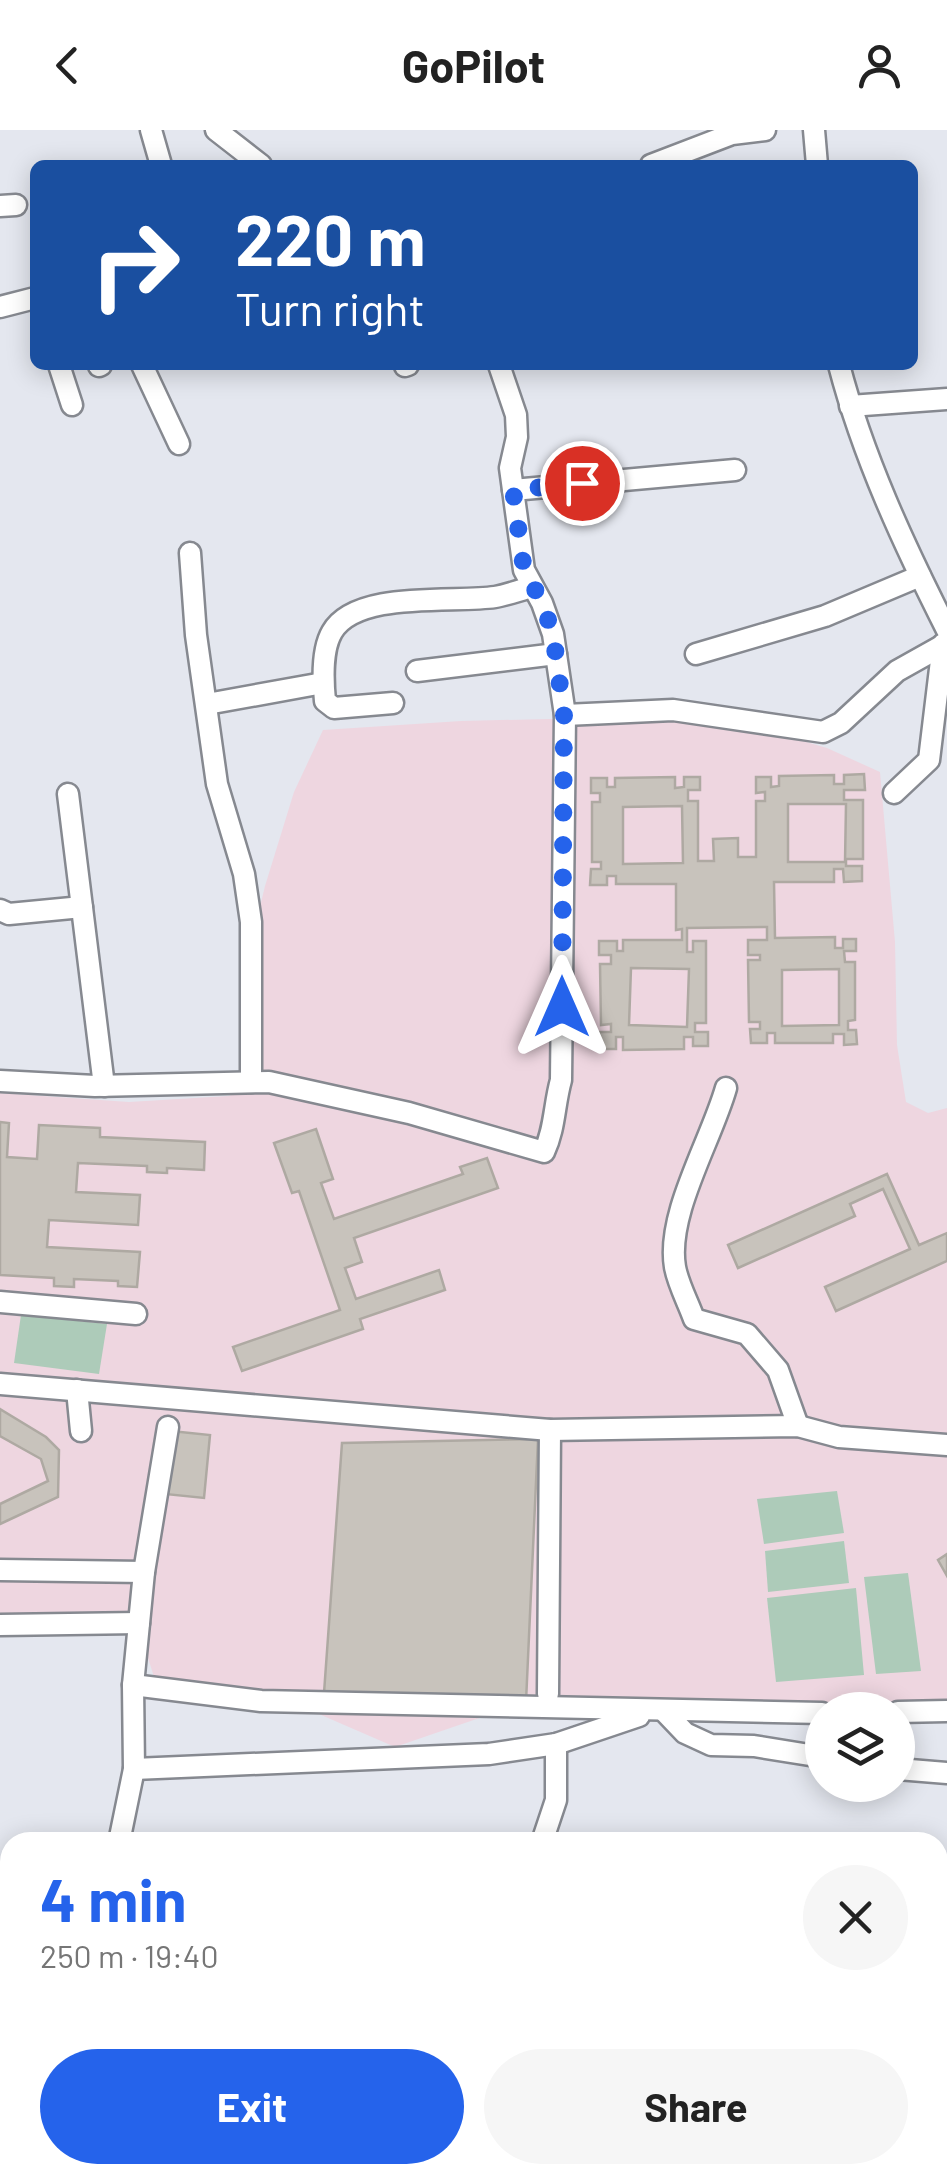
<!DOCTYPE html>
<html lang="en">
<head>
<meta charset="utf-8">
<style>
	body { margin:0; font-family:Barlow,sans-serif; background:#f6f6f6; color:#222; height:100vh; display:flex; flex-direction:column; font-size:38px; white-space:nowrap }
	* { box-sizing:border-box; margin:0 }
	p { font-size:32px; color:#767676 }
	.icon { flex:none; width:55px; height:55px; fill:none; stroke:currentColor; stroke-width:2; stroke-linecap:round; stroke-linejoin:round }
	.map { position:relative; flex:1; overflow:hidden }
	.panel { position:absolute; left:0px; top:1702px; width:948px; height:352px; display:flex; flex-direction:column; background:#fff; border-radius:30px 30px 0 0; box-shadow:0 5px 25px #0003 }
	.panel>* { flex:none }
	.top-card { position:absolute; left:30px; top:30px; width:888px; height:210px; border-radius:15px; box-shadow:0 5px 25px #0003; background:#1a4fa0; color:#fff; overflow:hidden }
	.fabs { position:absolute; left:805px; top:1562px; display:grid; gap:20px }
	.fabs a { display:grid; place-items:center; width:110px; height:110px; border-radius:50%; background:#fff; box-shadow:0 5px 25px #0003; font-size:50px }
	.pin { position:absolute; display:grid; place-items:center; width:85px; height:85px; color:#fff; margin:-42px; border:5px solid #fff; border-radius:50%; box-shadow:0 2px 10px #0007 }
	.me { position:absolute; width:110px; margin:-55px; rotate:0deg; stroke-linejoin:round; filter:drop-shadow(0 0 8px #0008) }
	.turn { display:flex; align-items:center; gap:35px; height:210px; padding:0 40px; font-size:45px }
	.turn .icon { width:130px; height:130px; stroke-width:2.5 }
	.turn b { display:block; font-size:70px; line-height:85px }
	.round { display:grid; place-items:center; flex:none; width:105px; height:105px; border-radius:52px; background:#f6f6f6 }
	.head { display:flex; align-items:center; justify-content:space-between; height:170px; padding:0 40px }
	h1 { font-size:60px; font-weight:700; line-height:75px; color:#2563eb }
	.cta { display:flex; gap:20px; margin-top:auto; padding:20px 40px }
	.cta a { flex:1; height:115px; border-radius:60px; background:#2563eb; color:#fff; font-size:40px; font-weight:700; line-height:115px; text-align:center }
	.cta a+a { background:#f6f6f6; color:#222 }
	header { display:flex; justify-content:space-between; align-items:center; height:130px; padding:0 40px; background:#fff; font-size:45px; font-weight:700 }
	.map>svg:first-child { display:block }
	.education { fill:#eed6e0 }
	.green { fill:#adcbb9 }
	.building { fill:#c8c3bc; stroke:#aea9a2; stroke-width:2.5; fill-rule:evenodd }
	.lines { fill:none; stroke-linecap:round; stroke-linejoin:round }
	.minor-casing { stroke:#868990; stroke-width:25 }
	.minor { stroke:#fff; stroke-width:20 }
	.route { stroke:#2563eb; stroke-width:18; stroke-dasharray:0 32.4 }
</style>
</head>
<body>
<header><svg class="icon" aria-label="back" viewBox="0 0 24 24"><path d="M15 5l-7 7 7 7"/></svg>GoPilot<svg class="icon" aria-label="person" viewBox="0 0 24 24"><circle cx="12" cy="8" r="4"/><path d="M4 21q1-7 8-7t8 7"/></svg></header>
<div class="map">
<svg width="947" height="2053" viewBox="0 0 947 2053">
	<rect width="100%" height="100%" fill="#e4e7ef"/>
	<g class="education">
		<polygon points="590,588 752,596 827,618 880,642 895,812 897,915 906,972 928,983 947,978 947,1574 768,1578 526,1572 395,1617 282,1568 155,1550 134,1484 0,1485 0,963 129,972 228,966 245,961 242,851 265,756 294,662 323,600 461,591"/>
		<polygon points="947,1775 947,2053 898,2053 897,2045 938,2045 938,1776"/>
	</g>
	<g class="green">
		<polygon points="21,1185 107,1194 99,1244 14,1233"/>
		<polygon points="837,1361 844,1403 764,1414 757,1369"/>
		<polygon points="844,1411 849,1453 768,1462 765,1421"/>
		<polygon points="908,1443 921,1541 876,1544 864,1447"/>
		<polygon points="856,1458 864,1545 776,1552 767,1468"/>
	</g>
	<g class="building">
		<path d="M864 644 865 660H844V670H863V729H846V736H862V751L844 752 843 739H834V752H774L775 808 835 807V818H843V809H856V821H844L845 832H855V890L848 891V900H856L857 914 844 915V904H833V913H775V903H767V913H751L750 899H760V892H749L748 830H760V825H748V810H767V797L687 798V822H693V811H706V893H695V902H708V916H693V907H684V919L623 920V907H616V919H599V902H611V894L601 895 600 834H611V825H599V811H617V821H623V810H682V799L676 800V754H616V746H607V755H590L591 739H601V732H592V672H600V663H591V648H607V657H615V648L675 647V658L684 657V647H700V660H688V671H698V731H714L713 709 738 708V727H756V671H765V662L756 663V647H771V657L779 656V646L834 645V654H844V645ZM788 674H846L845 732H788ZM682 676 683 733 623 734V677ZM631 838 689 839 687 897 629 895ZM839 839V895L782 896V840Z"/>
		<polygon points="0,992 9,993 7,1027 37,1029 39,995 100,998 100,1007 205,1012 204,1040 167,1038 167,1043 147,1042 147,1036 78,1033 76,1062 140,1065 138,1095 49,1090 47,1117 140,1122 137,1157 118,1156 118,1151 74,1149 74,1157 54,1156 54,1148 0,1145"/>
		<polygon points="316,999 333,1049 321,1053 334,1089 463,1044 460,1037 487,1028 498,1058 354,1108 362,1132 345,1138 356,1169 439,1140 445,1160 360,1189 363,1199 242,1241 233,1217 340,1180 299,1061 292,1063 274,1013"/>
		<polygon points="887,1044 919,1115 947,1103 947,1131 836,1181 825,1157 910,1119 883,1059 850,1074 855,1086 738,1138 728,1115"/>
		<polygon points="0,1279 46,1307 59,1320 58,1367 0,1394 0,1374 48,1351 41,1329 0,1306"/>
		<polygon points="171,1301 210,1305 204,1368 165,1364"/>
		<polygon points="538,1309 526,1572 324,1563 342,1313"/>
		<polygon points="947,1424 947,1446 938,1430"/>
	</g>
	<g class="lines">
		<g class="minor-casing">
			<g id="minor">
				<polyline points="151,0 161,35"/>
				<polyline points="216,0 261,35"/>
				<polyline points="814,0 817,35"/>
				<polyline points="651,35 732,4 765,0"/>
				<polyline points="0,76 16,75"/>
				<polyline points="0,177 35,168"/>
				<polyline points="59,235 72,275"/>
				<polyline points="142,235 179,314"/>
				<path d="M839 235C863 327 904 415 947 500"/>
				<polyline points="99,236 101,235"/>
				<polyline points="405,236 408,235"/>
				<polyline points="850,276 947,269"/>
				<polyline points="513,360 735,340"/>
				<polyline points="190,423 196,505 217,654 244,744 251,792 251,952"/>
				<polyline points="696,524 825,486 920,446"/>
				<polyline points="417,541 556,524"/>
				<path d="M393 573 334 578 325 571C323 551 322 519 332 502 356 460 454 473 495 467 507 465 520 460 532 457"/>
				<polyline points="207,574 323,553"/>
				<polyline points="565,585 673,580 823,602 841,593 897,541 947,513"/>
				<polyline points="894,663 929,630 943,514"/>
				<polyline points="68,664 104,956"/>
				<polyline points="0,780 9,784 82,777"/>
				<path d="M0 951 95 956 269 952 409 983 544 1022C555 999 554 975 561 950L565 585 553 504 542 473 524 440 510 338 517 307 516 285 499 235"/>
				<path d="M726 958C711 1011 666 1084 675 1137 678 1154 688 1172 694 1189L747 1204 778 1240 798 1296"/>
				<polyline points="0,1172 136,1184"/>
				<polyline points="0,1254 550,1300 798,1296 839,1307 947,1315"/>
				<polyline points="77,1260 81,1301"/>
				<polyline points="0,1440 144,1442"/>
				<polyline points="0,1495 139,1493"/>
				<polyline points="133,1555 261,1571 822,1583"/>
				<polyline points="548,1564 550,1300"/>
				<polyline points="664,1581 685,1603 711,1615 754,1616 822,1627"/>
				<polyline points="898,1582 947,1581"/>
				<polyline points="134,1639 489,1624 556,1614 639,1586"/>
				<polyline points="898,1639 947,1643"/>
				<polyline points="119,1712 134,1639 133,1555 144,1442 168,1297"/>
				<polyline points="542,1712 556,1670 556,1614"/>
				<polyline points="109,2045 110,2053"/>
			</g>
		</g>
		<use href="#minor" class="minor"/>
	</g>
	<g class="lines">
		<polyline class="route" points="562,877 564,585 553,504 542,472 524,440 513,360 582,353"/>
	</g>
</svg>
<div class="fabs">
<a><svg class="icon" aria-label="layers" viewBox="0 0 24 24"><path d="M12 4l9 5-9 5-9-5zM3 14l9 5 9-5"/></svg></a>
</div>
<div class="pin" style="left:582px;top:353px;background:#d93025"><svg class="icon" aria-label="arrive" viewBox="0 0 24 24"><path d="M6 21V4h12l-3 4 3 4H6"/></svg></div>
<svg class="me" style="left:562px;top:877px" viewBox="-20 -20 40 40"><path d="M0-17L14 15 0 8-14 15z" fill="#2563eb" stroke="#fff" stroke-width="4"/></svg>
<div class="top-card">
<div class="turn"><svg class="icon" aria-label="right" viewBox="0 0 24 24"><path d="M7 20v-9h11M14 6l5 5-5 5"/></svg><div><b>220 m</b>Turn right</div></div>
</div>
<section class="panel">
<div class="head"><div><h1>4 min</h1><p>250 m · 19:40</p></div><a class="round"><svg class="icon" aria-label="close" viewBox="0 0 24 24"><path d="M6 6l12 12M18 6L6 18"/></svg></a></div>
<div class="cta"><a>Exit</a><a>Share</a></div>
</section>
</div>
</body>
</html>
